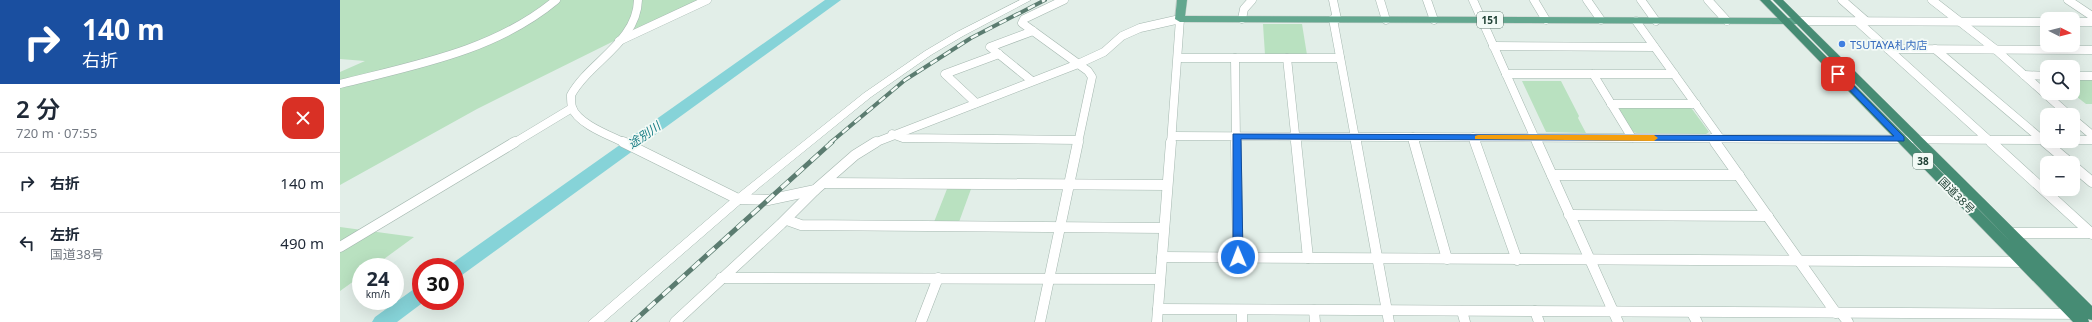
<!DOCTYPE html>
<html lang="ja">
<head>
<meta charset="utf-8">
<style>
	body { margin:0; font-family:"Noto Sans","Noto Sans JP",sans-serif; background:#f6f6f7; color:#1f2937; height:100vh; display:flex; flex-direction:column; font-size:15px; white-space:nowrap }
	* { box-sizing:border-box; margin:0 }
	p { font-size:13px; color:#747a83 }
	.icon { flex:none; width:22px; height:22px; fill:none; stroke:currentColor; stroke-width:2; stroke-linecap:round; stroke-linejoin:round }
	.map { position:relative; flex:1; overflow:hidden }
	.side { display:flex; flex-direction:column; background:#fff; width:340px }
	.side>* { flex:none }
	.guide { background:#1a4fa0; color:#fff; overflow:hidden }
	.needle { width:26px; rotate:96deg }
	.tools { position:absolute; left:1700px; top:12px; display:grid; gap:8px }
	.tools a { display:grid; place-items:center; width:40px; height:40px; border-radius:8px; background:#fff; box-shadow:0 4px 16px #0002; font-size:20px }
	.speed { position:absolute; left:12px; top:258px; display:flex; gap:8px; font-size:20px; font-weight:700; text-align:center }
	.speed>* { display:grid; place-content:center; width:52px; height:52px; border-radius:50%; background:#fff; box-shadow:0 4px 16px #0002; line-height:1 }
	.speed small { font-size:10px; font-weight:400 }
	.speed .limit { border:6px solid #d22; background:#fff; color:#111 }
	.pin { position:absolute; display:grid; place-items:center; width:34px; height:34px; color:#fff; margin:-17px; border-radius:8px; box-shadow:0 2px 6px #0006 }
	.me { position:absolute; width:44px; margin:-22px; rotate:359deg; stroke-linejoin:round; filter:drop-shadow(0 0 3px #0008) }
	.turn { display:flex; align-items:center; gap:14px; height:84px; padding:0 16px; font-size:18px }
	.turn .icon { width:52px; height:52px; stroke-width:2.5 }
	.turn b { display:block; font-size:28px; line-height:34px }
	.round { display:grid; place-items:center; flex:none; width:42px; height:42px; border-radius:12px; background:#f6f6f7 }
	.overview { display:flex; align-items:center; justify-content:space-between; height:68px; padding:0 16px }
	h1 { font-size:24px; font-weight:600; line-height:30px }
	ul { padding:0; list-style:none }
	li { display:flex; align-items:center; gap:12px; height:60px; padding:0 16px; border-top:1px solid #e0e1e3 }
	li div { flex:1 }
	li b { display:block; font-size:15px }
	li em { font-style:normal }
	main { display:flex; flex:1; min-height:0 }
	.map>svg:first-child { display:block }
	.green { fill:#b9e1c0 }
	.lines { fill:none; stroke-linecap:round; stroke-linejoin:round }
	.river { fill:#86d3d8; fill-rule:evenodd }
	.minor-far1-casing { stroke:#a4b7af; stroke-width:9 }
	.minor-casing { stroke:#a4b7af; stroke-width:11 }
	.tertiary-casing { stroke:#a4b7af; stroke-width:1 }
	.primary-casing { stroke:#c1cac6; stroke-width:1 }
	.trunk-casing { stroke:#c1cac6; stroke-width:1 }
	.minor-far1 { stroke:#fff; stroke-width:8 }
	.minor { stroke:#fff; stroke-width:10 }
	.tertiary { fill:#fff; fill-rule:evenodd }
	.primary { fill:#63a78f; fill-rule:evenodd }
	.trunk { fill:#468c74; fill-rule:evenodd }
	.rail-far1-casing { stroke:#5b7c70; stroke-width:4 }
	.rail-casing { stroke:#5b7c70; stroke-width:5 }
	.rail-far1 { stroke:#f3faf6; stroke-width:2.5; stroke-dasharray:8; stroke-linecap:butt }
	.rail { stroke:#f3faf6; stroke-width:3.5; stroke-dasharray:10; stroke-linecap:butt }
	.route { fill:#1a73e8; stroke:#114b97 }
	.slow { fill:#f59e0b }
	.shop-dot { fill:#3f7fe0; stroke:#f3faf6; stroke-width:1.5 }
	.labels { text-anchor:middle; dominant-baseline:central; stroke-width:3.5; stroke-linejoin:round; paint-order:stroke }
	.shield { fill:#f3faf6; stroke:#5f786f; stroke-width:1 }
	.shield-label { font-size:10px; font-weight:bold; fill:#204135 }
	.shop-label { font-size:11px; fill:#366cbe; stroke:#f3faf6; text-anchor:start }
	.street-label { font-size:11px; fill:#204135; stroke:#f3faf6 }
	.water-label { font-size:12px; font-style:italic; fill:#157b83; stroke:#f3faf6 }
</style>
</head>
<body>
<main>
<section class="side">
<div class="guide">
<div class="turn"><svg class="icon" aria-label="right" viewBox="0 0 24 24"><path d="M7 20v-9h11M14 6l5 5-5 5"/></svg><div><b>140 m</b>右折</div></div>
</div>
<div class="overview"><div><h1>2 分</h1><p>720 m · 07:55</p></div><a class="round" style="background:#d93025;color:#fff"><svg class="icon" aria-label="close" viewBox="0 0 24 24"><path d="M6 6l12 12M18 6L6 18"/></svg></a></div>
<ul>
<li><svg class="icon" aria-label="right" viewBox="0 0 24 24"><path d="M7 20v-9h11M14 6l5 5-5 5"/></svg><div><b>右折</b></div><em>140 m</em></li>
<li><svg class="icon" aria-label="left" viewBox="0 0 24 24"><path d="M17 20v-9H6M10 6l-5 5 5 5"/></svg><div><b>左折</b><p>国道38号</p></div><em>490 m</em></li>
</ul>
</section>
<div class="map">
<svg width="1752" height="322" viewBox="0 0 1752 322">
	<rect width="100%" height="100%" fill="#e2eee8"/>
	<g class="green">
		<polygon points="0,0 361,0 276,40 137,109 0,185 0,72 25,61 0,59"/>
		<polygon points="923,24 962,24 967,55 925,55"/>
		<polygon points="1733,79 1752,79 1752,104 1746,104 1732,93"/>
		<polygon points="1182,81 1221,81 1239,116 1238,118 1246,133 1206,132"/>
		<polygon points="1281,107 1348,107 1352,109 1369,132 1366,134 1297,133 1292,132 1279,109"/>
		<polygon points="607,189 631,189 619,222 594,222"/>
		<polygon points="0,227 74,237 33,267 21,267 21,276 0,291"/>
	</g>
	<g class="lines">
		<g class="river">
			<polygon points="485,0 501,0 122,275 115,277 115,267 107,267"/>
			<polygon points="81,287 81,301 85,301 57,322 32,322 35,317 74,289"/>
		</g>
		<g class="minor-far1-casing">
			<g id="minor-far1">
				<polyline points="724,0 684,19 682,23 748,71 752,77 738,143"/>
				<polyline points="993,0 997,19"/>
				<polyline points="1040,0 1046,20"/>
				<polyline points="1087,0 1094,20"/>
				<polyline points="1133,0 1197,143"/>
				<polyline points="1194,0 1206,20"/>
				<polyline points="1247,0 1261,20"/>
				<polyline points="1301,0 1316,21"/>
				<polyline points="1368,0 1387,21"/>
				<polyline points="1502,0 1526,21"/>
				<polyline points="1592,0 1655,49 1729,115"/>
				<polyline points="1728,0 1752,16"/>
				<polyline points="902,19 904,9 912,0"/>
				<polyline points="993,19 1016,143"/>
				<polyline points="1296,21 1380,138"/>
				<polyline points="1459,21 1707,22"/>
				<polyline points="1517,21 1652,143"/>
				<polyline points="1733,22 1752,22"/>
				<polyline points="279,41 367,0"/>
				<polyline points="1153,46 1314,47"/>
				<polyline points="1548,49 1752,50"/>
				<polyline points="1595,49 1706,143"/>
				<polyline points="838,58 1000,58"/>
				<polyline points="895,58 896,143"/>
				<polyline points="947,58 956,143"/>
				<polyline points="1166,74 1334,74"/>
				<polyline points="1253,74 1292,138"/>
				<polyline points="1684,75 1707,76"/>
				<polyline points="1733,76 1752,76"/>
				<polyline points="692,81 650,47 693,31"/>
				<path d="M0 84C75 65 155 51 216 0"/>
				<polyline points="636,103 605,74 659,54"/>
				<polyline points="1271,104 1356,104"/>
				<polyline points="1733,119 1752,135"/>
				<polyline points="552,134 563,138 738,140"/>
				<polyline points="832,136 1707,140"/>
				<polyline points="1073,137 1075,143"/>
				<polyline points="1133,137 1135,143"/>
				<polyline points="1372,138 1376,143"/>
				<polyline points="1733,140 1752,140"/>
				<polyline points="174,143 232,108"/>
				<path d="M285 143C271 136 237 124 232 107 231 104 231 99 231 95 249 62 297 42 298 0"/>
				<polyline points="534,143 738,64 764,52 782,36 800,28 840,19 831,143"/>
			</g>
		</g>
		<g class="minor-casing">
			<g id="minor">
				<polyline points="283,142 398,199 428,200 475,190 515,155 536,142"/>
				<polyline points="896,142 898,257"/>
				<polyline points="956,142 968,258"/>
				<polyline points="1016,142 1049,322"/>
				<polyline points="1074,142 1107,259"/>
				<polyline points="1135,142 1177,260"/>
				<polyline points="1197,142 1278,322"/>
				<polyline points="1375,142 1496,313"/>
				<polyline points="1651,142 1752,234"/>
				<polyline points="1705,142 1730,163"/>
				<polyline points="1733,166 1752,182"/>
				<polyline points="1212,175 1399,175"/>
				<polyline points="485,183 827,185"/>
				<polyline points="1229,215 1428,216"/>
				<polyline points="447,220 461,225 824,228"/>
				<polyline points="1670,233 1752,233"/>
				<polyline points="0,247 175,142"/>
				<polyline points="822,257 1684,262"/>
				<polyline points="381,278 820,279"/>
				<polyline points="818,309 1752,314"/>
				<polyline points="902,310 902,322"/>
				<polyline points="974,310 975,322"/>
				<polyline points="1122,311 1125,322"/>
				<polyline points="1195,311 1199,322"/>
				<polyline points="1352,313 1357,322"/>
				<polyline points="1501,313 1508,322"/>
				<polyline points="335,322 441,224 475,190"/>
				<polyline points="581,322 598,278"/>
				<polyline points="700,322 738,142"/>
				<polyline points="817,322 831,142"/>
			</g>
		</g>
		<g class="tertiary-casing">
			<polygon id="tertiary" points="680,0 691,0 623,36 591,55 531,97 420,187 264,322 248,322 389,201 524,93 585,51 617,32"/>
		</g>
		<g class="primary-casing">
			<polygon id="primary" points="837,0 847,0 845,16 1459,18 1464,21 1459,24 840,22 835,19"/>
		</g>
		<g class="trunk-casing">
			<polygon id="trunk" points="1420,0 1430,0 1671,242 1433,0 1443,0 1752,306 1752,320 1748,319 1749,322 1733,322"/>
		</g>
		<use href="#minor-far1" class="minor-far1"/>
		<use href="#minor" class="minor"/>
		<use href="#tertiary" class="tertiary"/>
		<use href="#primary" class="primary"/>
		<use href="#trunk" class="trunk"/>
		<g class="rail-far1-casing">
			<polyline id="rail-far1" points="490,143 565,80 631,38 705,0"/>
		</g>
		<g class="rail-casing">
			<polyline id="rail" points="293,322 492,142"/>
		</g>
		<use href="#rail-far1" class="rail-far1"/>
		<use href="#rail" class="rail"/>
	</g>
	<polygon class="route" points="1495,72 1500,72 1564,137 1564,141 901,139 903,257 898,260 893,257 893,134 1554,136 1495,75"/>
	<polygon class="slow" points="1138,135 1314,135 1318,138 1314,141 1135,139 1135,136"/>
	<circle class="shop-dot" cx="1502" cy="44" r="4"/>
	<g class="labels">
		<g class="shield">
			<rect x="1137" y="12" width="26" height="16" rx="3"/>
			<rect x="1573" y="153" width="20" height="16" rx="3"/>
		</g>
		<g class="shield-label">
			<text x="1150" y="20">151</text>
			<text x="1583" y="161">38</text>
		</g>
		<g class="shop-label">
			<text x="1510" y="44">TSUTAYA札内店</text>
		</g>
		<g class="street-label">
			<text transform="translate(1617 195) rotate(45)">国道38号</text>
		</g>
		<g class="water-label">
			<text transform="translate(304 135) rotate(-35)">途別川</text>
		</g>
	</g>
</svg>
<div class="tools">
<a><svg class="needle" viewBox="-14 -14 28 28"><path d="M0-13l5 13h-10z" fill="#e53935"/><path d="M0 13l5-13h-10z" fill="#747a83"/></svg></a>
<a><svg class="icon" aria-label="search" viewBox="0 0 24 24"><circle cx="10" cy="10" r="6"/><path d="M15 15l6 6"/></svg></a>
<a>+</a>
<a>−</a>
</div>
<div class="speed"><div>24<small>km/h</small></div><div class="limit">30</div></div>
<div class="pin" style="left:1498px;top:74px;background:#d93025"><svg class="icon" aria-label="arrive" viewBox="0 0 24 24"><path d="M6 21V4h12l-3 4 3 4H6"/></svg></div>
<svg class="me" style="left:898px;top:257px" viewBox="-20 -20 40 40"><circle r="17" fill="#1a73e8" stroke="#fff" stroke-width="3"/><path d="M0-11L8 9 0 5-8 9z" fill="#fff"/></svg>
</div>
</main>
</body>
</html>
